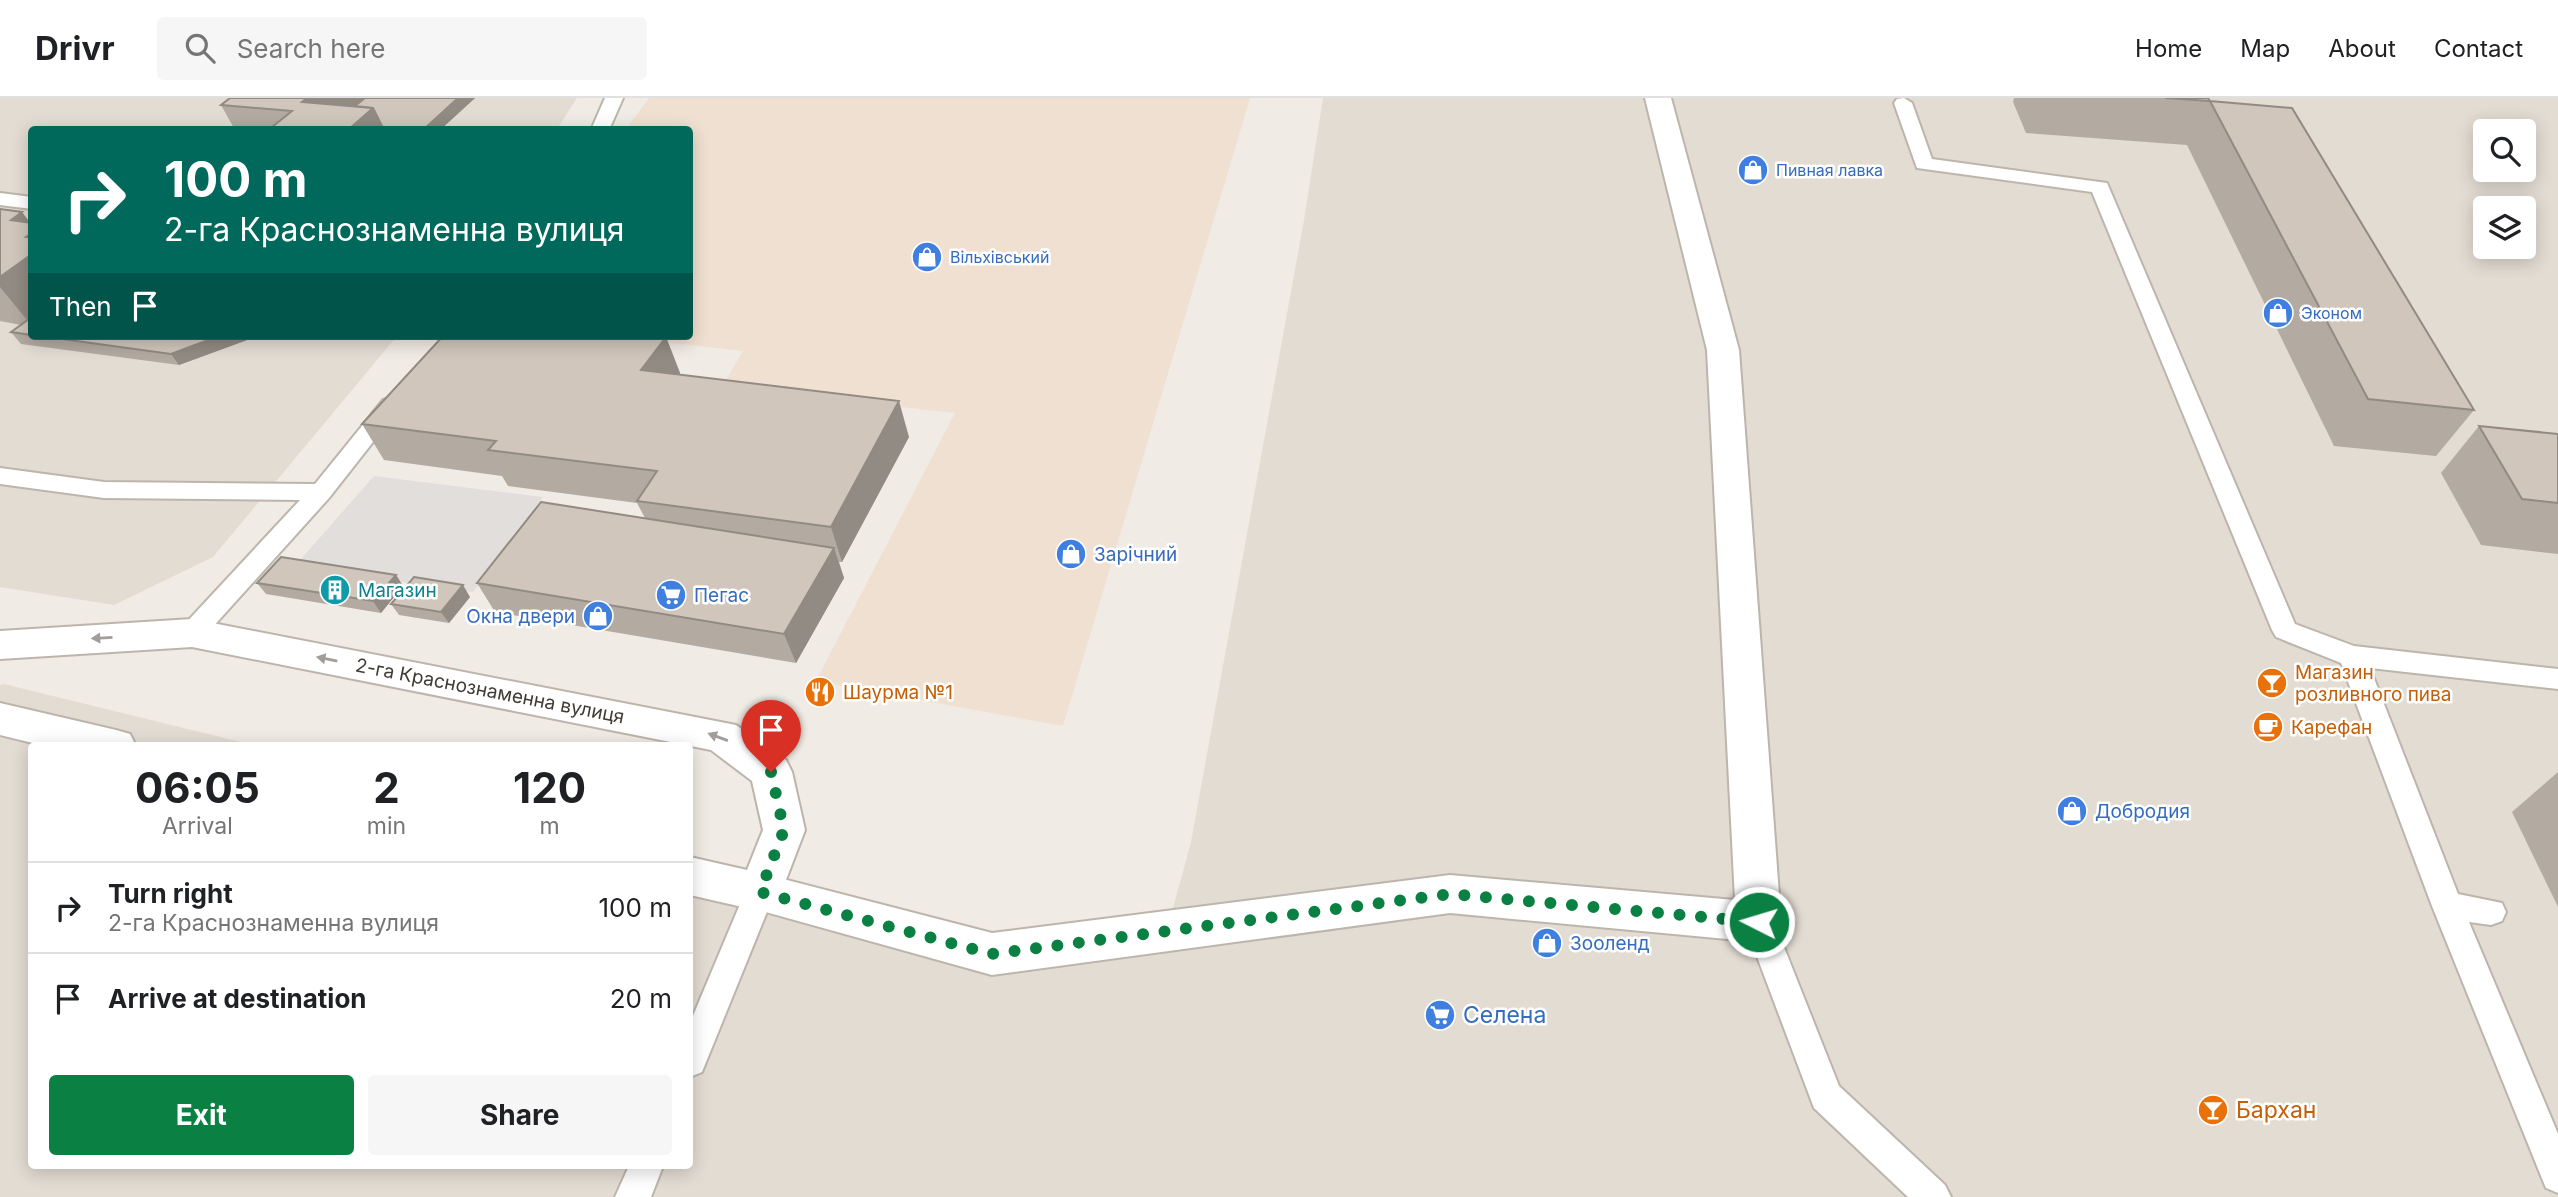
<!DOCTYPE html>
<html lang="en">
<head>
<meta charset="utf-8">
<style>
	body { margin:0; font-family:Inter,sans-serif; background:#f6f6f6; color:#202124; height:100vh; display:flex; flex-direction:column; font-size:26px; white-space:nowrap }
	* { box-sizing:border-box; margin:0 }
	p { font-size:23px; color:#757577 }
	.icon { flex:none; width:38px; height:38px; fill:none; stroke:currentColor; stroke-width:2; stroke-linecap:round; stroke-linejoin:round }
	.map { position:relative; flex:1; overflow:hidden }
	.side { position:absolute; left:28px; top:644px; width:665px; height:427px; display:flex; flex-direction:column; background:#fff; border-radius:7px; box-shadow:0 4px 18px #0003 }
	.side>* { flex:none }
	.guide { position:absolute; left:28px; top:28px; width:665px; height:214px; border-radius:7px; box-shadow:0 4px 18px #0003; background:#00695c; color:#fff; overflow:hidden }
	.controls { position:absolute; left:2473px; top:21px; display:grid; gap:14px }
	.controls a { display:grid; place-items:center; width:63px; height:63px; border-radius:7px; background:#fff; box-shadow:0 4px 18px #0003; font-size:35px }
	.pin { position:absolute; display:grid; place-items:center; width:60px; height:60px; color:#fff; margin:-72px -30px; border-radius:50% 50% 50% 0; rotate:-45deg; box-shadow:0 0 7px #0007 }
	.pin .icon { rotate:45deg }
	.me { position:absolute; width:77px; margin:-38px; rotate:275deg; stroke-linejoin:round; filter:drop-shadow(0 0 5px #0008) }
	.turn { display:flex; align-items:center; gap:24px; height:147px; padding:0 21px; font-size:32px }
	.turn .icon { width:91px; height:91px; stroke-width:2.5 }
	.turn b { display:block; font-size:49px; line-height:60px }
	.then { display:flex; align-items:center; height:66px; padding:0 21px; background:#0003; gap:14px; font-size:26px }
	.eta { display:flex; justify-content:space-evenly; align-items:center; height:119px; text-align:center }
	.eta b { font-size:42px; font-weight:700; line-height:49px }
	.action { display:flex; gap:14px; margin-top:auto; padding:14px 21px }
	.action a { flex:1; height:80px; border-radius:7px; background:#0b8043; color:#fff; font-size:28px; font-weight:700; line-height:80px; text-align:center }
	.action a+a { background:#f6f6f6; color:#202124 }
	ul { padding:0; list-style:none }
	li { display:flex; align-items:center; gap:21px; height:91px; padding:0 21px; border-top:2px solid #e0e0e0 }
	li div { flex:1 }
	li b { display:block; font-size:26px }
	li em { font-style:normal }
	header { display:flex; align-items:center; gap:42px; box-sizing:border-box; height:98px; padding:0 35px; background:#fff; border-bottom:2px solid #e0e0e0 }
	header strong { font-size:33px }
	nav { display:flex; gap:38px; margin-inline-start:auto; font-size:24px }
	.search { width:490px; height:63px; background:#f6f6f6; display:flex; align-items:center; gap:18px; box-sizing:border-box; padding:0 24px; border-radius:7px; color:#757577; font-size:26px }
	.map>svg:first-child { display:block }
	.residential { fill:#e3dcd3; fill-rule:evenodd }
	.commercial { fill:#f0e0d1 }
	.parking { fill:#e1dedc }
	.lines { fill:none; stroke-linecap:round; stroke-linejoin:round }
	.service-casing { stroke:#bdb5ab; stroke-width:4 }
	.minor-casing { stroke:#bdb5ab; stroke-width:4 }
	.tertiary-casing { stroke:#bdb5ab; stroke-width:4 }
	.service { fill:#fff; fill-rule:evenodd }
	.minor { fill:#fff; fill-rule:evenodd }
	.tertiary { fill:#fff; fill-rule:evenodd }
	.wall { fill:#b3aaa1 }
	.shaded-wall { fill:#928b83 }
	.building { fill:#d0c6bb; stroke:#928b83; stroke-width:2 }
	.oneway { fill:#a09d9a }
	.route { stroke:#0b8043; stroke-width:12; stroke-dasharray:0 21.6 }
	.labels { text-anchor:middle; dominant-baseline:central; stroke-width:5; stroke-linejoin:round; paint-order:stroke }
	.far-shop-label { font-size:16px; fill:#366cbe; stroke:#fff; text-anchor:start }
	.shop-label { font-size:19px; fill:#366cbe; stroke:#fff; text-anchor:start }
	.culture-label { font-size:19px; fill:#0d838f; stroke:#fff; text-anchor:start }
	.food-label { font-size:19px; fill:#c56008; stroke:#fff; text-anchor:start }
	.street-label { font-size:19px; fill:#413b35; stroke:#fff }
	.near-shop-label { font-size:23px; fill:#366cbe; stroke:#fff; text-anchor:start }
	.near-food-label { font-size:23px; fill:#c56008; stroke:#fff; text-anchor:start }
</style>
</head>
<body>
<header>
<strong>Drivr</strong>
<div class="search"><svg class="icon" aria-label="search" viewBox="0 0 24 24"><circle cx="10" cy="10" r="6"/><path d="M15 15l6 6"/></svg>Search here</div>
<nav><a>Home</a><a>Map</a><a>About</a><a>Contact</a></nav>
</header>
<div class="map">
<svg width="2558" height="1099" viewBox="0 0 2558 1099">
	<rect width="100%" height="100%" fill="#f0ebe4"/>
	<g class="residential">
		<polygon points="0,0 577,0 557,31 32,32 32,238 397,238 213,459 114,507 0,489"/>
		<path d="M1323 0H2558V1099H0V587L4 586 253 647 32 648V1068H690V757L970 838 1170 821 1191 744 1304 122ZM2485 33H2524V72H2485ZM2485 110H2524V149H2485Z"/>
	</g>
	<polygon class="commercial" points="649,0 1250,0 1063,628 816,583 955,315 722,289 743,253 611,238 690,238 690,32 626,31"/>
	<polygon class="parking" points="374,378 543,399 473,494 294,469"/>
	<g class="lines">
		<g class="service-casing">
			<g id="service">
				<polygon points="605,0 623,0 609,32 591,32"/>
				<polygon points="1904,0 1912,5 1932,61 2107,85 2295,526 2354,548 2558,571 2558,591 2370,570 2458,796 2502,805 2506,814 2502,823 2491,827 2469,824 2558,1036 2558,1095 2546,1090 2541,1078 2432,808 2341,565 2276,539 2272,532 2092,94 1917,70 1894,5 1897,1"/>
				<polygon points="0,95 32,99 32,111 0,107"/>
				<polygon points="391,300 399,302 402,307 329,400 201,542 192,545 183,542 179,535 183,528 300,402 104,400 0,386 0,370 104,384 315,386 383,302"/>
				<polygon points="760,781 771,785 775,794 702,974 690,979 690,925 749,785"/>
				<polygon points="1759,810 1770,814 1774,824 1839,988 1945,1087 1951,1099 1908,1099 1814,1010 1744,824 1748,814"/>
				<polygon points="629,1068 663,1068 651,1099 615,1099"/>
			</g>
		</g>
		<g class="minor-casing">
			<polygon id="minor" points="1645,0 1671,0 1739,252 1781,824 1775,838 1759,844 1450,815 992,877 744,808 738,794 744,780 760,775 992,835 1450,777 1735,802 1707,252"/>
		</g>
		<g class="tertiary-casing">
			<g id="tertiary">
				<polygon points="192,521 736,627 786,662 792,674 805,732 776,808 760,813 690,797 690,759 747,772 763,732 752,683 711,652 192,549 0,561 0,533"/>
				<polygon points="0,605 116,632 130,636 136,648 45,648 0,637"/>
			</g>
		</g>
		<use href="#service" class="service"/>
		<use href="#minor" class="minor"/>
		<use href="#tertiary" class="tertiary"/>
	</g>
	<g class="wall">
		<polygon points="230,0 475,0 440,32 235,32 221,7"/>
		<polygon points="2014,0 2208,0 2474,312 2436,358 2334,348 2187,47 2026,35 2013,4"/>
		<polygon points="0,111 32,125 32,238 258,238 179,267 21,246 11,234 21,227 0,223"/>
		<polygon points="666,239 680,275 679,277 909,339 842,464 839,464 844,480 796,565 495,514 477,485 645,420 637,405 508,388 502,378 384,362 362,326"/>
		<polygon points="2479,328 2558,336 2558,456 2481,447 2441,375"/>
		<polygon points="396,477 403,488 381,515 266,496 257,485"/>
		<polygon points="470,499 449,525 399,517 391,506"/>
		<polygon points="2558,674 2558,809 2512,714"/>
	</g>
	<g class="shaded-wall">
		<polygon points="307,0 381,0 345,32 302,4"/>
		<polygon points="458,0 475,0 440,32 423,32"/>
		<polygon points="373,10 384,32 348,32"/>
		<polygon points="22,114 32,127 32,149 11,122"/>
		<polygon points="32,156 32,228 0,189 0,179"/>
		<polygon points="219,238 258,238 179,267 171,256"/>
		<polygon points="666,239 680,275 656,308 641,272"/>
		<polygon points="899,303 909,339 842,464 831,429"/>
		<polygon points="834,450 844,480 796,565 784,536"/>
		<polygon points="396,477 403,488 381,515 373,503"/>
		<polygon points="463,487 470,499 449,525 441,514"/>
	</g>
	<g class="building">
		<polygon points="230,0 307,0 302,4 373,10 348,32 263,32 267,29 272,29 292,13 221,7"/>
		<polygon points="365,0 458,0 423,32 384,32 373,10 355,8"/>
		<polygon points="2165,0 2208,0 2210,3 2292,10 2474,312 2368,301 2210,3"/>
		<polygon points="0,111 22,114 11,122 32,125 32,135 26,139 32,140 32,156 0,179"/>
		<polygon points="32,219 32,237 11,234"/>
		<polygon points="40,238 219,238 171,256"/>
		<polygon points="443,238 658,238 666,239 641,272 899,303 831,429 637,403 657,373 488,352 496,343 362,326"/>
		<polygon points="2479,328 2558,336 2558,405 2522,401"/>
		<polygon points="541,404 834,450 784,536 477,485"/>
		<polygon points="281,459 396,477 373,503 257,485"/>
		<polygon points="414,479 463,487 441,514 391,506"/>
	</g>
	<defs><path id="oneway-solid" d="M-6-.8H1V-3.2L6.5 0L1 3.2V.8H-6Z" transform="scale(1.75)"/></defs>
	<g class="oneway">
		<use href="#oneway-solid" transform="translate(102 540) rotate(177)"/>
		<use href="#oneway-solid" transform="translate(327 561) rotate(-169)"/>
		<use href="#oneway-solid" transform="translate(718 639) rotate(-160)"/>
	</g>
	<g class="lines">
		<polyline class="route" points="771,674 784,732 760,794 992,856 1450,796 1759,824"/>
	</g>
	<defs>
		<g id="shop-disc" transform="scale(1.575)"><circle r="9.5" fill="#3f7fe0" stroke="#fff"/><path d="M-5-2.5h2.3a2.7 3.5 0 0 1 5.4 0H5L5.5 6h-11ZM-1.5-2.5h3a1.5 2.3 0 0 0-3 0Z" fill="#fff"/></g>
		<g id="building-disc" transform="scale(1.575)"><circle r="9.5" fill="#0f9aa8" stroke="#fff"/><path d="M-4-6H4V6H1V3H-1V6H-4ZM-2.5-4.3h1.7v1.8h-1.7ZM.8-4.3h1.7v1.8H.8ZM-2.5-1h1.7V.8h-1.7ZM.8-1h1.7V.8H.8Z" fill="#fff"/></g>
		<g id="supermarket-disc" transform="scale(1.575)"><circle r="9.5" fill="#3f7fe0" stroke="#fff"/><path d="M-6-5.5h2.5l.6 2H6L4.5 2H-2.5L-4.4-4H-6ZM-1.5 3.2a1.3 1.3 0 1 0 .1 0ZM3 3.2a1.3 1.3 0 1 0 .1 0Z" fill="#fff"/></g>
		<g id="bar-disc" transform="scale(1.575)"><circle r="9.5" fill="#e8710a" stroke="#fff"/><path d="M-6-5H6L.8 .8V4.5H3.5V6h-7V4.5H-.8V.8Z" fill="#fff"/></g>
		<g id="restaurant-disc" transform="scale(1.575)"><circle r="9.5" fill="#e8710a" stroke="#fff"/><path d="M-5-6h1v4h1v-4h1v4h1v-4h1v5L-1.5 .5V6h-2V.5L-5-1ZM5-6V6H3V1.5H1.5Q1.5-4 5-6Z" fill="#fff"/></g>
		<g id="cafe-disc" transform="scale(1.575)"><circle r="9.5" fill="#e8710a" stroke="#fff"/><path d="M-5.5-4.5H6V0H3Q3 3.5 0 3.5H-2.5Q-5.5 3.5-5.5 0ZM3-3.2v2h1.7v-2ZM-6 4.5H4V6H-6Z" fill="#fff"/></g>
	</defs>
	<g fill-rule="evenodd">
		<use href="#shop-disc" x="1753" y="72"/>
		<use href="#shop-disc" x="927" y="159"/>
		<use href="#shop-disc" x="2278" y="215"/>
		<use href="#shop-disc" x="1071" y="456"/>
		<use href="#building-disc" x="335" y="492"/>
		<use href="#supermarket-disc" x="671" y="497"/>
		<use href="#shop-disc" x="598" y="518"/>
		<use href="#bar-disc" x="2272" y="585"/>
		<use href="#restaurant-disc" x="820" y="594"/>
		<use href="#cafe-disc" x="2268" y="629"/>
		<use href="#shop-disc" x="2072" y="713"/>
		<use href="#shop-disc" x="1547" y="845"/>
		<use href="#supermarket-disc" x="1440" y="917"/>
		<use href="#bar-disc" x="2213" y="1012"/>
	</g>
	<g class="labels">
		<g class="far-shop-label">
			<text x="1776" y="72">Пивная лавка</text>
			<text x="950" y="159">Вільхівський</text>
			<text x="2301" y="215">Эконом</text>
		</g>
		<g class="shop-label">
			<text x="1094" y="456">Зарічний</text>
			<text x="694" y="497">Пегас</text>
			<text x="575" y="518" text-anchor="end">Окна двери</text>
			<text x="2095" y="713">Добродия</text>
			<text x="1570" y="845">Зооленд</text>
		</g>
		<g class="culture-label">
			<text x="358" y="492">Магазин</text>
		</g>
		<g class="food-label">
			<text x="2295" y="574">Магазин<tspan x="2295" dy="22">розливного пива</tspan></text>
			<text x="843" y="594">Шаурма №1</text>
			<text x="2291" y="629">Карефан</text>
		</g>
		<g class="street-label">
			<text transform="translate(490 593) rotate(11)">2-га Краснознаменна вулиця</text>
		</g>
		<g class="near-shop-label">
			<text x="1463" y="917">Селена</text>
		</g>
		<g class="near-food-label">
			<text x="2236" y="1012">Бархан</text>
		</g>
	</g>
</svg>
<div class="controls">
<a><svg class="icon" aria-label="search" viewBox="0 0 24 24"><circle cx="10" cy="10" r="6"/><path d="M15 15l6 6"/></svg></a>
<a><svg class="icon" aria-label="layers" viewBox="0 0 24 24"><path d="M12 4l9 5-9 5-9-5zM3 14l9 5 9-5"/></svg></a>
</div>
<div class="pin" style="left:771px;top:674px;background:#d93025"><svg class="icon" aria-label="arrive" viewBox="0 0 24 24"><path d="M6 21V4h12l-3 4 3 4H6"/></svg></div>
<svg class="me" style="left:1759px;top:824px" viewBox="-20 -20 40 40"><circle r="17" fill="#0b8043" stroke="#fff" stroke-width="3"/><path d="M0-11L8 9 0 5-8 9z" fill="#fff"/></svg>
<div class="guide">
<div class="turn"><svg class="icon" aria-label="right" viewBox="0 0 24 24"><path d="M7 20v-9h11M14 6l5 5-5 5"/></svg><div><b>100 m</b>2-га Краснознаменна вулиця</div></div>
<div class="then">Then<svg class="icon" aria-label="arrive" viewBox="0 0 24 24"><path d="M6 21V4h12l-3 4 3 4H6"/></svg></div>
</div>
<section class="side">
<div class="eta">
<div><b>06:05</b><p>Arrival</p></div>
<div><b>2</b><p>min</p></div>
<div><b>120</b><p>m</p></div>
</div>
<ul>
<li><svg class="icon" aria-label="right" viewBox="0 0 24 24"><path d="M7 20v-9h11M14 6l5 5-5 5"/></svg><div><b>Turn right</b><p>2-га Краснознаменна вулиця</p></div><em>100 m</em></li>
<li><svg class="icon" aria-label="arrive" viewBox="0 0 24 24"><path d="M6 21V4h12l-3 4 3 4H6"/></svg><div><b>Arrive at destination</b></div><em>20 m</em></li>
</ul>
<div class="action"><a>Exit</a><a>Share</a></div>
</section>
</div>
</body>
</html>
